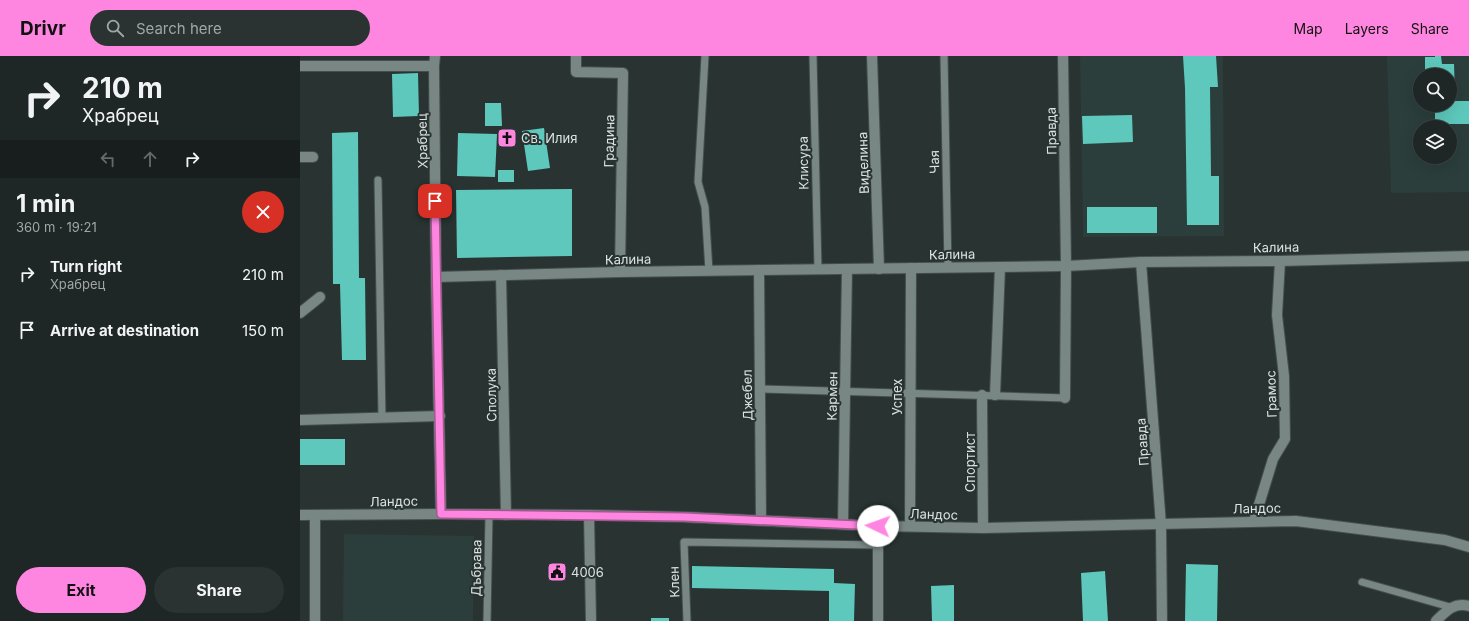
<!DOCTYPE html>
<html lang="en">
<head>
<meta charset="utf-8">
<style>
	body { margin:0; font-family:Inter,sans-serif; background:#2b3232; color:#f1f3f6; height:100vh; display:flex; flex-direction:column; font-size:15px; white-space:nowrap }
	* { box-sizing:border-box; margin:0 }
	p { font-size:13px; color:#a1a5a7 }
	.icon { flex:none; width:22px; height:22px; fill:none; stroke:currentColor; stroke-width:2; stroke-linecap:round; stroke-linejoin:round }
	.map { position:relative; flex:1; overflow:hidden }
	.drawer { display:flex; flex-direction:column; background:#1e2626; width:300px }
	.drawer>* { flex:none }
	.guide { background:#1e2626; color:#f1f3f6; overflow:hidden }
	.fabs { position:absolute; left:1113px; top:12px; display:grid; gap:8px }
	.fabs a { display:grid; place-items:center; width:44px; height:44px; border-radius:50%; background:#1e2626; box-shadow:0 4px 16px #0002,0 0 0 1px #3c4343; font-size:20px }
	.pin { position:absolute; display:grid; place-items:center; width:34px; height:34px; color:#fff; margin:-17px; border-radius:8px; box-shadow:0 2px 6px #0006 }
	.me { position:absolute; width:44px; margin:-22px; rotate:273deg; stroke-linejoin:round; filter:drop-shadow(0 0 3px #0008) }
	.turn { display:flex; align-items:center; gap:14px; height:84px; padding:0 16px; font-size:18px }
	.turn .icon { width:52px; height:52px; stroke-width:2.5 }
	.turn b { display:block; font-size:28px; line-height:34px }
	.lanes { display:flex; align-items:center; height:38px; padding:0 16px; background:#0003; justify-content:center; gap:20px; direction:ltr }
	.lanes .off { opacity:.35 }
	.round { display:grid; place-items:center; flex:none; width:42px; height:42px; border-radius:21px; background:#2b3232 }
	.headline { display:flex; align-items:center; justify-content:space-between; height:68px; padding:0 16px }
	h1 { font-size:24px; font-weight:700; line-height:30px }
	.action { display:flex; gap:8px; margin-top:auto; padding:8px 16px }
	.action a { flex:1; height:46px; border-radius:24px; background:#fe86e0; color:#111; font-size:16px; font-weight:700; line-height:46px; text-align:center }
	.action a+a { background:#2b3232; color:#f1f3f6 }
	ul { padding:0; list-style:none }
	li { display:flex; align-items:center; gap:12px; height:56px; padding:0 16px }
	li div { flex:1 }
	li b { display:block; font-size:15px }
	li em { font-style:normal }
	header { display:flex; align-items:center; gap:24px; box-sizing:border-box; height:56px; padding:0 20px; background:#fe86e0; color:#111 }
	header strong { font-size:19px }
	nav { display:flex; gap:22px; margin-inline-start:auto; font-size:14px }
	.search { width:280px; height:36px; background:#2b3232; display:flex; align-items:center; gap:10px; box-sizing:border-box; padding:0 14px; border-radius:22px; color:#a1a5a7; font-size:15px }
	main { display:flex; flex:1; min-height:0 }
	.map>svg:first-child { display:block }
	.built { fill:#2b3e3b; fill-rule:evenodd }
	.building { fill:#5ec8bc }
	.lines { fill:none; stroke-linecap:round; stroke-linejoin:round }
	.service-casing { stroke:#454f4d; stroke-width:9 }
	.pedestrian-casing { stroke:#454f4d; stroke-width:12 }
	.minor-casing { stroke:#454f4d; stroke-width:12 }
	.tertiary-casing { stroke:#454f4d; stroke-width:12 }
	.service { stroke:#788684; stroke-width:7 }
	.pedestrian { stroke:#788684; stroke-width:10 }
	.minor { stroke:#788684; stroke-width:10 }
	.tertiary { stroke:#788684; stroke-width:10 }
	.route-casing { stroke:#a55792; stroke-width:10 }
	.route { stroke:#fe86e0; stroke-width:7 }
	.labels { text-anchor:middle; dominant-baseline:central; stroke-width:4; stroke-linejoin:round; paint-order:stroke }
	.street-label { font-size:13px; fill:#dbe3e1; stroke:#283332 }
	.poi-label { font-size:13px; fill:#dbe3e1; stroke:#283332; text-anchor:start }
</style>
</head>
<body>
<header>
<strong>Drivr</strong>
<div class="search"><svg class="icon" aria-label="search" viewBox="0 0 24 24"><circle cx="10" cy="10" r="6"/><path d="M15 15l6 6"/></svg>Search here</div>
<nav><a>Map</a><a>Layers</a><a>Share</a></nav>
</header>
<main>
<section class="drawer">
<div class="guide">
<div class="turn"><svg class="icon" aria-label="right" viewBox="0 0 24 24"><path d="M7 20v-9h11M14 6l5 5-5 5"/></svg><div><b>210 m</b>Храбрец</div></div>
<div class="lanes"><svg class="icon off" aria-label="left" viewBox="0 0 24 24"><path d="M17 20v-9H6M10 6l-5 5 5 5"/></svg><svg class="icon off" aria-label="ahead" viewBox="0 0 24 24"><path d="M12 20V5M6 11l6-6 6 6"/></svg><svg class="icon" aria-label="right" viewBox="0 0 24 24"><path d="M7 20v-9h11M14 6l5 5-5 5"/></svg></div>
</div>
<div class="headline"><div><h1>1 min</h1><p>360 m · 19:21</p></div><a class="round" style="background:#d93025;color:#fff"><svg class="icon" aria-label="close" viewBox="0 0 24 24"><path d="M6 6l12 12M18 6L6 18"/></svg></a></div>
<ul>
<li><svg class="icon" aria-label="right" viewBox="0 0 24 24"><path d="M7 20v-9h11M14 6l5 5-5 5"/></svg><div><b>Turn right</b><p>Храбрец</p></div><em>210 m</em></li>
<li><svg class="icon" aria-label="arrive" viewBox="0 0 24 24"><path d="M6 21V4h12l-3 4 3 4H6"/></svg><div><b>Arrive at destination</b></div><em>150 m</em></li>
</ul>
<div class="action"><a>Exit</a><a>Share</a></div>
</section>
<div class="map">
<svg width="1169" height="565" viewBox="0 0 1169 565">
	<rect width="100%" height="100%" fill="#283332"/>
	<g class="built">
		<polygon points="780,0 923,0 924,180 783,181"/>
		<path d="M1087 0H1169V136L1091 137ZM1120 19H1150V49H1120ZM1120 71H1150V101H1120Z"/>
		<polygon points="44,478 174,480 173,565 43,565"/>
	</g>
	<g class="building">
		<polygon points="883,0 916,0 918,31 910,31 911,120 919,120 919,169 887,169 885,32"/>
		<polygon points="1135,0 1141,0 1142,8 1154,8 1155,39 1150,39 1150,19 1125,19 1125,1 1135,1"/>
		<polygon points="118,17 119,60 93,61 92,18"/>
		<polygon points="1150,45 1169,45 1169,68 1135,68 1135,49 1150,49"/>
		<polygon points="185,47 201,47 202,70 185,70"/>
		<polygon points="832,59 833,86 783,88 782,60"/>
		<polygon points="244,72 250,112 228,115 222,75"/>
		<polygon points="58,76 59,222 65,222 66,304 42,304 40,228 33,228 32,77"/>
		<polygon points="158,77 197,78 195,121 157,120"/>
		<rect x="198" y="114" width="16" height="12"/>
		<polygon points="272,133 272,200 157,202 156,134"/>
		<rect x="787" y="151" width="70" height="26"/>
		<rect x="0" y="383" width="45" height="26"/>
		<polygon points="886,508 918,509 917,565 885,565"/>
		<polygon points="392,510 534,513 534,527 555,528 554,565 529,565 529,535 392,532"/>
		<polygon points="805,515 808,565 783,565 781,517"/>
		<polygon points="654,529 654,565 632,565 631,530"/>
		<rect x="351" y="562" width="18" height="3"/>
	</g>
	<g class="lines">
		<g class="service-casing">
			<g id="service">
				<polyline points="405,0 398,126 405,151 409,215"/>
				<polyline points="513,0 518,213"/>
				<polyline points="644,0 648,212"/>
				<polyline points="78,124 82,362"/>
				<polyline points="459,333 765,342"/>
				<polyline points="1062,526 1150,551"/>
				<polyline points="187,565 189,459"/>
				<polyline points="387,565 384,486 578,489"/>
			</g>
		</g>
		<g class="pedestrian-casing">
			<g id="pedestrian">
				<polyline points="276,0 276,16 323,17 320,216"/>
				<polyline points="572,0 579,213"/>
				<polyline points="459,214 461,464"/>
				<polyline points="201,219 206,459"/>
				<polyline points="682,339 683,472"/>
				<polyline points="695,339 700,211"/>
				<polyline points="954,465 973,403 985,383 984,320 977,259 980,205"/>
				<polyline points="543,468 547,213"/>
				<polyline points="610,470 611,212"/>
			</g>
		</g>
		<g class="minor-casing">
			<g id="minor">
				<polyline points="135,0 134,10 136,221 141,458"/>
				<polyline points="763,0 766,210 765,342"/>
				<polyline points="0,10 134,10"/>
				<polyline points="0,101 13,101"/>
				<polyline points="841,206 861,469 862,565"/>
				<polyline points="136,221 320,216 766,210 841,206 980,205 1169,200"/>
				<polyline points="0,257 20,241"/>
				<polyline points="0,364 140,360"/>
				<polyline points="15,459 15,565"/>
				<polyline points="289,459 291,565"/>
				<polyline points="578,470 578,565"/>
				<path d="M1136 565C1146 555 1154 546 1169 550"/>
			</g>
		</g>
		<g class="tertiary-casing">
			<polyline id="tertiary" points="0,459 141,458 289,459 384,461 578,470 683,472 996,465 1145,484 1169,491"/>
		</g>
		<use href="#service" class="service"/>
		<use href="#pedestrian" class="pedestrian"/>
		<use href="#minor" class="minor"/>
		<use href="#tertiary" class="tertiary"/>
	</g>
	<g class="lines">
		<g class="route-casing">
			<polyline id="route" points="135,145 141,458 384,461 578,470"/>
		</g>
		<use href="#route" class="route"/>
	</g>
	<defs>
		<g id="church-square" transform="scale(1)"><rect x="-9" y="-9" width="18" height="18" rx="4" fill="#fe86e0" stroke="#283332"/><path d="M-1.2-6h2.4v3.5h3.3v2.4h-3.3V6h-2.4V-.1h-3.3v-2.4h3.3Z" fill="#111"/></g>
		<g id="civic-square" transform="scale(1)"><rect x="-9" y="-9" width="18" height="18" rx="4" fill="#fe86e0" stroke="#283332"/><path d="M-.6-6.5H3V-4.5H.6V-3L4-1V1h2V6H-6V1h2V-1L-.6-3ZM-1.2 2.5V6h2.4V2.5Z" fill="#111"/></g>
	</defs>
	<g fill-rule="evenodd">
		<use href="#church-square" x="207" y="82"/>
		<use href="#civic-square" x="257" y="516"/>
	</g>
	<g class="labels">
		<g class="street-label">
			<text transform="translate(751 75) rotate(-91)">Правда</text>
			<text transform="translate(122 85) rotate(-91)">Храбрец</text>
			<text transform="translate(309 85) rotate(-89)">Градина</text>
			<text transform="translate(634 106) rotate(-91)">Чая</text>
			<text transform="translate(503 107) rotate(-91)">Клисура</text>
			<text transform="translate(563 107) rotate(-92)">Виделина</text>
			<text transform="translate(976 191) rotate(-1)">Калина</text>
			<text transform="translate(652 198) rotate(-1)">Калина</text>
			<text transform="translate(328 203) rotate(-1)">Калина</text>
			<text transform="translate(971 338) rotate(-92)">Грамос</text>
			<text transform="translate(191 339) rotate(-91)">Сполука</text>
			<text transform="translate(447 339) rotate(-91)">Джебел</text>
			<text transform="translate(532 340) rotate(-89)">Кармен</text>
			<text transform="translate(597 341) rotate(-90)">Успех</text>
			<text transform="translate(842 386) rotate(-94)">Правда</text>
			<text transform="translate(670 406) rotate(-90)">Спортист</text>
			<text transform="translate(94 445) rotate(-1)">Ландос</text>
			<text transform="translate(957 452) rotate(-1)">Ландос</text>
			<text transform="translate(634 458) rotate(2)">Ландос</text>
			<text transform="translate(176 512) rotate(-89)">Дъбрава</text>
			<text transform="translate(374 526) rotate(-92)">Клен</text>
		</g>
		<g class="poi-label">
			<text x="221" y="82">Св. Илия</text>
			<text x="271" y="516">4006</text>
		</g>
	</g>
</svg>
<div class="fabs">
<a><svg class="icon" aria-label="search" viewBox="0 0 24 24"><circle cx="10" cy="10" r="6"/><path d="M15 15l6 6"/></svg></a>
<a><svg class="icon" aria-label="layers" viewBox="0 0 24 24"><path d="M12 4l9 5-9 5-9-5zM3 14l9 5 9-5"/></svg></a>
</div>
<div class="pin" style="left:135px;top:145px;background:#d93025"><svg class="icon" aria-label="arrive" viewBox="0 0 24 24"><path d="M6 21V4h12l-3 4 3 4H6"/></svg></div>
<svg class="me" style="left:578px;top:470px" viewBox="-20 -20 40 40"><circle r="19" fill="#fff"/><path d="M0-13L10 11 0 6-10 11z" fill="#fe86e0"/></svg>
</div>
</main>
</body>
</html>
